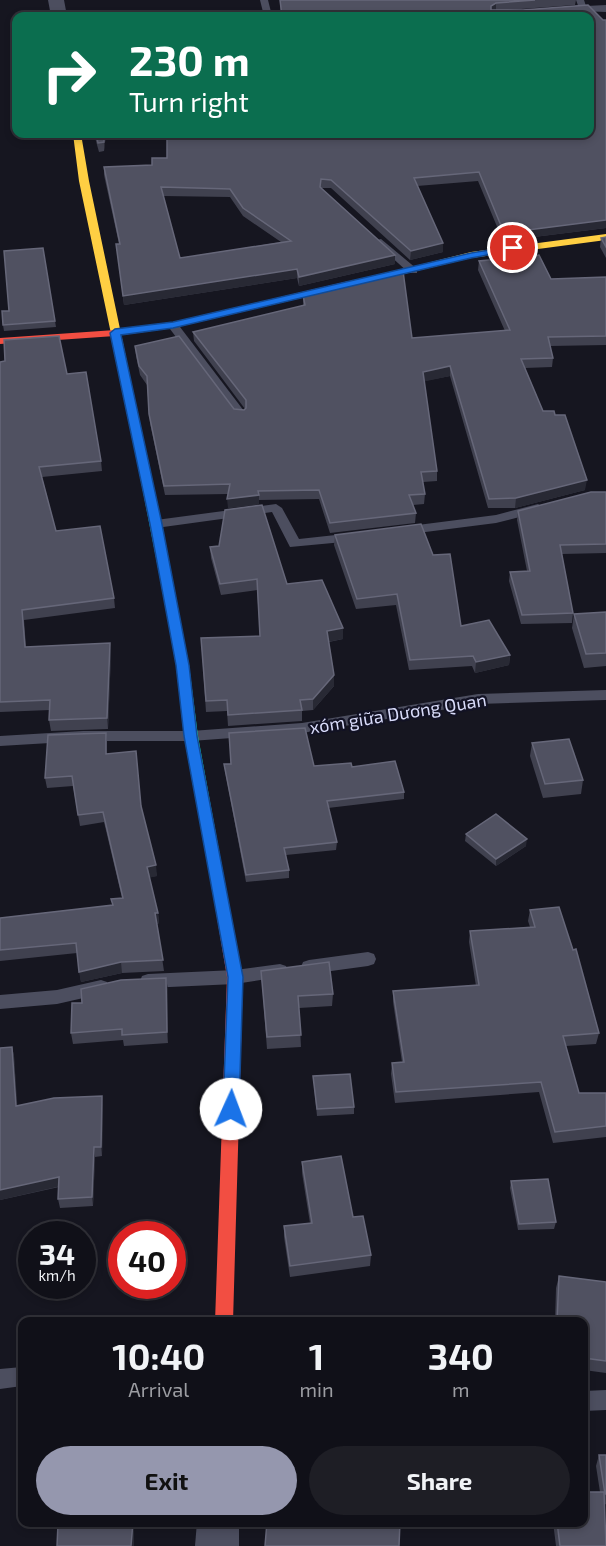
<!DOCTYPE html>
<html lang="en">
<head>
<meta charset="utf-8">
<style>
	body { margin:0; font-family:"Exo 2",sans-serif; background:#1e1e25; color:#f1f3f6; height:100vh; display:flex; flex-direction:column; font-size:22px; white-space:nowrap }
	* { box-sizing:border-box; margin:0 }
	p { font-size:20px; color:#9c9da2 }
	.icon { flex:none; width:33px; height:33px; fill:none; stroke:currentColor; stroke-width:2; stroke-linecap:round; stroke-linejoin:round }
	.map { position:relative; flex:1; overflow:hidden }
	.drawer { position:absolute; left:18px; top:1317px; width:570px; height:210px; display:flex; flex-direction:column; background:#101018; border-radius:12px; box-shadow:0 3px 9px #0003,0 0 0 2px #303037 }
	.drawer>* { flex:none }
	.hud { position:absolute; left:12px; top:12px; width:582px; height:126px; border-radius:12px; box-shadow:0 3px 9px #0003,0 0 0 2px #303037; background:#0b6e4f; color:#fff; overflow:hidden }
	.speed { position:absolute; left:18px; top:1221px; display:flex; gap:12px; font-size:30px; font-weight:700; text-align:center }
	.speed>* { display:grid; place-content:center; width:78px; height:78px; border-radius:50%; background:#101018; box-shadow:0 3px 9px #0003,0 0 0 2px #303037; line-height:1 }
	.speed small { font-size:15px; font-weight:400 }
	.speed .limit { border:9px solid #d22; background:#fff; color:#111 }
	.pin { position:absolute; display:grid; place-items:center; width:51px; height:51px; color:#fff; margin:-26px; border:3px solid #fff; border-radius:50%; box-shadow:0 2px 6px #0007 }
	.me { position:absolute; width:66px; margin:-33px; rotate:2deg; stroke-linejoin:round; filter:drop-shadow(0 0 4px #0008) }
	.turn { display:flex; align-items:center; gap:21px; height:126px; padding:0 18px; font-size:27px }
	.turn .icon { width:78px; height:78px; stroke-width:2.5 }
	.turn b { display:block; font-size:42px; line-height:51px }
	.eta { display:flex; justify-content:space-evenly; align-items:center; height:102px; text-align:center }
	.eta b { font-size:36px; font-weight:700; line-height:42px }
	.action { display:flex; gap:12px; margin-top:auto; padding:12px 18px }
	.action a { flex:1; height:69px; border-radius:36px; background:#9597ae; color:#111; font-size:24px; font-weight:700; line-height:69px; text-align:center }
	.action a+a { background:#1e1e25; color:#f1f3f6 }
	.map>svg:first-child { display:block }
	.lines { fill:none; stroke-linecap:round; stroke-linejoin:round }
	.lane { fill:#4c4e5f; fill-rule:evenodd }
	.street { fill:#4c4e5f; fill-rule:evenodd }
	.fast { fill:#16e098; fill-rule:evenodd }
	.slow { fill:#ffcf43; fill-rule:evenodd }
	.jam { fill:#f24e42; fill-rule:evenodd }
	.wall { fill:#40414f; fill-rule:evenodd }
	.shaded-wall { fill:#282934 }
	.building { fill:#505161; stroke:#666779; stroke-width:1.5; fill-rule:evenodd }
	.route { fill:#1a73e8; stroke:#114b97; stroke-width:1.5 }
	.labels { text-anchor:middle; dominant-baseline:central; stroke-width:4.5; stroke-linejoin:round; paint-order:stroke }
	.street-label { font-size:18px; fill:#d9dcfa; stroke:#121224 }
</style>
</head>
<body>
<div class="map">
<svg width="606" height="1546" viewBox="0 0 606 1546">
	<rect width="100%" height="100%" fill="#161620"/>
	<g class="lines">
		<g class="lane">
			<polygon points="260,0 268,0 272,16 264,16"/>
			<polygon points="576,0 584,0 586,6 606,5 606,12 580,11"/>
			<polygon points="381,239 417,269 417,273 409,273 377,244 377,240"/>
			<polygon points="173,322 177,323 244,411 244,417 236,417 167,325"/>
			<polygon points="276,504 282,508 299,539 354,533 361,537 354,541 290,547 272,512 156,528 150,524 156,520"/>
			<polygon points="538,504 544,508 543,511 496,523 402,535 396,531 402,527 496,515"/>
			<polygon points="606,690 606,700 478,704 302,733 191,741 83,741 0,746 0,736 83,731 191,731 302,723 478,694"/>
			<polygon points="368,952 374,954 376,959 374,964 368,966 309,974 303,972 301,967 303,962 309,960"/>
			<polygon points="280,964 286,966 288,971 286,976 235,984 148,988 142,986 140,981 142,976 148,974 235,970"/>
			<polygon points="101,980 107,982 109,987 107,992 101,994 57,1004 0,1009 0,995 57,990"/>
			<polygon points="22,1367 22,1386 0,1389 0,1369"/>
			<polygon points="606,1390 606,1410 584,1411 584,1391"/>
		</g>
		<g class="street">
			<polygon points="48,0 64,0 67,16 51,16"/>
			<polygon points="197,1522 239,1522 239,1546 195,1546"/>
		</g>
		<polygon class="fast" points="132,407 137,410 189,665 198,736 227,894 225,898 215,898 213,894 184,736 177,665 127,410"/>
		<g class="slow">
			<polygon points="73,134 81,134 89,181 137,410 132,413 127,410 79,181"/>
			<polygon points="606,234 606,240 471,258 349,287 344,284 471,252"/>
		</g>
		<g class="jam">
			<polygon points="349,281 354,284 352,286 173,328 115,336 0,344 0,338 115,330 173,322"/>
			<polygon points="220,888 225,890 227,894 243,977 233,1322 215,1322 227,977 213,894 215,890"/>
		</g>
	</g>
	<g class="wall">
		<path d="M280 0H576L575 5 508 10H523L588 5 603 20H606V228L503 241 478 181 417 186 443 243V252L410 260 331 188H321L395 255V264L299 286 297 278 124 305 116 244H119L104 175V167L152 165V158H167V134H269V136L328 134H590V16H281ZM163 196 230 197 243 216 281 242 180 258Z"/>
		<polygon points="94,134 106,134 104,151 99,152"/>
		<polygon points="606,237 606,258 600,247 601,238"/>
		<polygon points="479,261 551,279 606,277 606,345 550,346 553,358 552,367 525,368 543,411 585,490 515,508 488,508 450,376 424,381 437,471 437,481 423,482 425,494 424,504 413,505 416,513 415,523 330,533 319,499 259,500 259,504 228,508 228,494 165,495 150,423 147,385 140,375 136,356 135,346 234,409 244,410 245,409 194,341 193,332 303,306 303,295 412,338 505,331 478,270"/>
		<polygon points="55,321 56,327 4,331 3,325"/>
		<polygon points="0,362 67,374 101,461 102,471 42,477 56,531 114,598 115,608 24,620 26,647 111,654 108,729 51,731 49,720 50,710 0,712"/>
		<polygon points="606,492 606,553 562,554 573,613 572,623 521,624 509,581 510,572 527,571 517,520 518,511"/>
		<polygon points="335,535 461,626 510,655 509,665 475,673 472,666 409,670 396,605 356,609 334,545"/>
		<polygon points="210,547 287,584 343,628 343,639 329,642 334,675 334,686 313,710 302,711 302,721 228,726 227,711 206,712 201,638 260,636 257,590 221,595 211,558"/>
		<polygon points="606,612 606,666 584,668 572,628 574,614"/>
		<polygon points="106,733 107,743 107,754 141,806 157,876 149,877 158,913 159,923 157,924 164,971 122,973 81,982 77,953 0,961 0,918 112,905 122,898 104,822 80,826 73,786 47,788 45,778"/>
		<polygon points="532,743 583,780 581,794 543,798 530,756"/>
		<polygon points="224,764 352,767 404,792 404,799 328,808 337,842 336,850 286,855 289,870 289,878 246,882 225,771"/>
		<polygon points="466,834 526,846 496,866 465,841"/>
		<polygon points="530,910 599,1033 596,1044 566,1046 579,1093 606,1093 606,1137 553,1143 539,1092 395,1103 391,1074 392,1063 402,1062 393,1002 393,991 476,986 469,942 470,931 530,927 528,921"/>
		<polygon points="261,971 333,994 332,1006 299,1008 301,1047 267,1049"/>
		<polygon points="166,978 168,1043 124,1046 123,1040 73,1044 71,1033 82,1003"/>
		<polygon points="12,1047 14,1056 17,1105 103,1105 102,1156 95,1157 93,1206 60,1208 58,1199 59,1187 0,1200"/>
		<polygon points="313,1076 354,1107 354,1114 317,1116"/>
		<polygon points="302,1162 353,1217 371,1255 370,1266 290,1277 284,1237 284,1226 310,1223 302,1173"/>
		<polygon points="511,1181 556,1222 554,1229 518,1230 510,1188"/>
		<polygon points="559,1276 606,1282 606,1373 584,1370 584,1322 555,1322 556,1288"/>
		<polygon points="599,1455 606,1455 606,1504 604,1505 606,1546 556,1546 553,1522 584,1522 600,1492 596,1466"/>
	</g>
	<g class="shaded-wall">
		<polygon points="496,3 496,11 491,14 491,6"/>
		<polygon points="388,13 388,16 346,16"/>
		<polygon points="327,14 327,16 295,16"/>
		<polygon points="104,134 106,134 104,151"/>
		<polygon points="606,220 606,228 503,241 504,233"/>
		<polygon points="443,243 443,252 410,260 411,251"/>
		<polygon points="395,255 395,264 299,286 299,277"/>
		<polygon points="297,269 297,278 124,305 123,296"/>
		<polygon points="450,366 450,376 422,382 423,372"/>
		<polygon points="587,480 585,490 515,508 516,498"/>
		<polygon points="259,495 259,504 228,508 227,499"/>
		<polygon points="343,628 343,639 327,642 327,631"/>
		<polygon points="110,643 111,654 108,729 107,718"/>
		<polygon points="510,655 509,665 475,673 476,662"/>
		<polygon points="334,675 334,686 313,710 313,699"/>
		<polygon points="106,733 107,743 107,765 106,754"/>
		<polygon points="527,839 526,846 496,866 496,859"/>
		<polygon points="156,865 157,876 148,878 147,867"/>
		<polygon points="155,913 158,913 159,923 156,924"/>
		<polygon points="121,962 122,973 81,982 79,972"/>
		<polygon points="166,978 168,989 168,1043 167,1032"/>
		<polygon points="12,1047 14,1056 18,1115 16,1106"/>
		<polygon points="102,1096 103,1105 102,1156 101,1147"/>
		<polygon points="94,1147 95,1157 93,1206 92,1197"/>
		<polygon points="59,1177 61,1186 0,1200 0,1190"/>
		<polygon points="133,1522 134,1531 134,1546 131,1546"/>
	</g>
	<g class="building">
		<path d="M280 0H535L496 3 491 6V10H523L588 5 603 20H606V220L504 233 479 172 414 178 443 243 411 251 331 180 321 179 320 187 395 255 299 277 297 269 123 296 116 244H120L104 167 152 165V158H167V134H269V136L328 134H590V16H390L388 13 346 16H329L327 14 295 16H282ZM161 187 230 189 243 208 291 241 180 258Z"/>
		<polygon points="96,134 104,134 104,142 98,143"/>
		<polygon points="606,237 606,247 601,238"/>
		<polygon points="43,248 55,321 3,325 2,311 9,311 4,251"/>
		<polygon points="539,255 551,279 606,277 606,336 548,337 553,358 521,359 543,411 554,411 555,415 565,415 587,480 516,498 489,499 450,366 423,372 437,471 421,472 425,494 409,495 416,513 330,523 319,490 258,491 259,495 227,499 230,484 164,486 149,414 147,376 139,366 135,346 179,336 234,409 244,410 246,408 246,400 193,332 305,305 303,295 403,271 412,338 510,330 479,261"/>
		<polygon points="59,336 67,374 86,372 101,461 39,467 56,531 100,526 114,598 22,610 25,647 110,643 107,718 49,720 50,700 0,702 0,362 5,361 4,340"/>
		<polygon points="591,492 606,492 606,544 560,545 573,613 522,615 510,572 530,571 518,511"/>
		<polygon points="262,505 287,584 322,580 343,628 327,631 334,675 313,699 300,700 302,710 228,715 227,700 206,701 201,638 260,636 257,579 220,584 210,547 219,546 225,510"/>
		<polygon points="421,524 433,555 450,554 461,626 489,620 510,655 476,662 473,656 410,660 397,594 357,599 335,535"/>
		<polygon points="606,612 606,653 586,654 574,614"/>
		<polygon points="305,728 314,766 351,763 352,767 395,761 404,792 327,801 337,842 284,848 289,870 246,875 224,764 231,764 229,733"/>
		<polygon points="106,733 106,754 136,751 141,806 156,865 147,867 158,913 155,913 163,960 121,962 79,972 76,943 0,950 0,918 113,905 111,899 123,898 103,812 78,815 72,776 45,778 48,735"/>
		<polygon points="569,739 583,780 545,784 532,743"/>
		<polygon points="496,814 527,839 496,859 466,834"/>
		<polygon points="559,907 573,950 576,949 599,1033 563,1036 579,1093 606,1093 606,1126 555,1132 541,1082 396,1092 392,1063 404,1062 393,991 479,985 470,931 535,927 530,910"/>
		<polygon points="329,962 333,994 298,996 301,1035 267,1037 261,971"/>
		<polygon points="166,978 167,1032 122,1035 122,1029 71,1033 72,1003 82,1003 81,989 121,980"/>
		<polygon points="12,1047 16,1106 54,1098 102,1096 101,1147 94,1147 92,1197 58,1199 59,1177 0,1190 0,1048"/>
		<polygon points="350,1074 354,1107 317,1109 313,1076"/>
		<polygon points="341,1156 353,1217 363,1216 371,1255 290,1266 284,1226 312,1223 302,1162"/>
		<polygon points="548,1179 556,1222 519,1224 511,1181"/>
		<polygon points="559,1276 606,1282 606,1361 584,1358 584,1322 557,1322"/>
		<polygon points="599,1455 606,1455 606,1494 605,1494"/>
		<polygon points="584,1492 604,1492 606,1546 560,1546 557,1522 584,1522"/>
		<polygon points="103,1522 133,1522 131,1546 57,1546 58,1524"/>
		<polygon points="267,1522 400,1522 399,1546 265,1546"/>
	</g>
	<polygon class="route" points="513,246 518,248 516,250 471,258 173,328 121,335 162,524 189,665 197,736 243,977 239,1109 236,1114 231,1116 225,1114 223,1109 228,977 184,736 176,665 150,524 110,333 115,329 173,322 471,253"/>
	<g class="labels">
		<g class="street-label">
			<text transform="translate(398 713) rotate(-9)">xóm giữa Dương Quan</text>
		</g>
	</g>
</svg>
<div class="speed"><div>34<small>km/h</small></div><div class="limit">40</div></div>
<div class="pin" style="left:513px;top:248px;background:#d93025"><svg class="icon" aria-label="arrive" viewBox="0 0 24 24"><path d="M6 21V4h12l-3 4 3 4H6"/></svg></div>
<svg class="me" style="left:231px;top:1109px" viewBox="-20 -20 40 40"><circle r="19" fill="#fff"/><path d="M0-13L10 11 0 6-10 11z" fill="#1a73e8"/></svg>
<div class="hud">
<div class="turn"><svg class="icon" aria-label="right" viewBox="0 0 24 24"><path d="M7 20v-9h11M14 6l5 5-5 5"/></svg><div><b>230 m</b>Turn right</div></div>
</div>
<section class="drawer">
<div class="eta">
<div><b>10:40</b><p>Arrival</p></div>
<div><b>1</b><p>min</p></div>
<div><b>340</b><p>m</p></div>
</div>
<div class="action"><a>Exit</a><a>Share</a></div>
</section>
</div>
</body>
</html>
